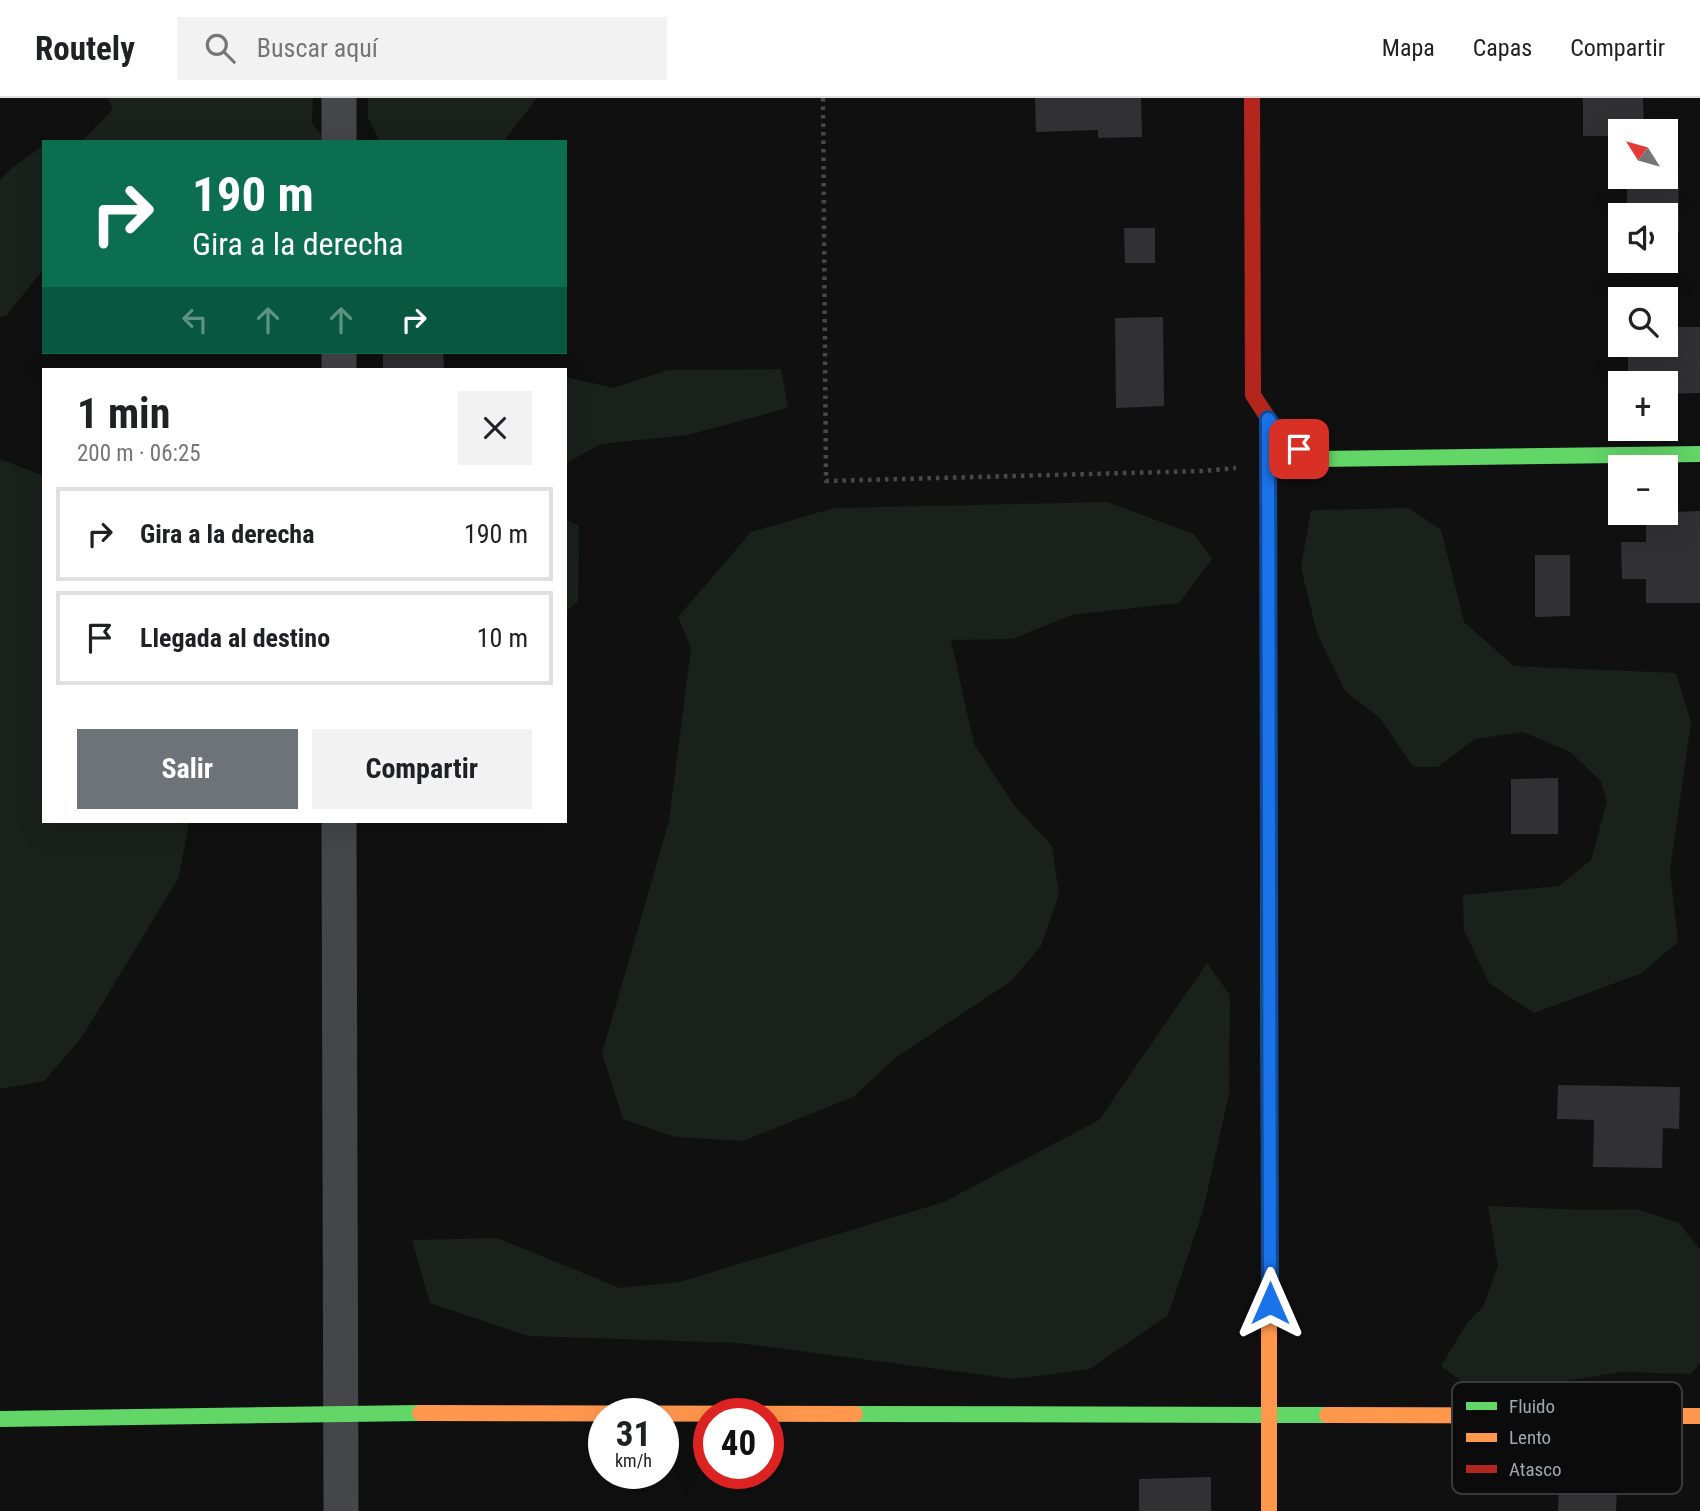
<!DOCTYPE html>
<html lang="es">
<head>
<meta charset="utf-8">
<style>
	body { margin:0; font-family:"Roboto Condensed",sans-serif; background:#f2f2f2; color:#202124; height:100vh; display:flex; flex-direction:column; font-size:26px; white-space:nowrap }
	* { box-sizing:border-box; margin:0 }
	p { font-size:23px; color:#757577 }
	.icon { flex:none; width:38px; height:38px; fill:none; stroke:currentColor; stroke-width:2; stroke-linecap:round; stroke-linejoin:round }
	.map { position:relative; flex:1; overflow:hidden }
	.details { position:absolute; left:42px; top:270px; width:525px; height:455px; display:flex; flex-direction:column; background:#fff; border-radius:0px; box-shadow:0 7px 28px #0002 }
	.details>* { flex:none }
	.guide { position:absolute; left:42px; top:42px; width:525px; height:214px; border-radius:0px; box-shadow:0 7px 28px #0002; background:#0b6e4f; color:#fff; overflow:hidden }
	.needle { width:46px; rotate:307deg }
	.controls { position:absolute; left:1608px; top:21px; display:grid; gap:14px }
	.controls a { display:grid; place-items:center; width:70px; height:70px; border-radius:0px; background:#fff; box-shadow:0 7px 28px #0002; font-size:35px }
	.speed { position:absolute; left:588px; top:1300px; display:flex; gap:14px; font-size:35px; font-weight:700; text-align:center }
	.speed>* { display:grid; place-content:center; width:91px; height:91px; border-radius:50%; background:#fff; box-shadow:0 7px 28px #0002; line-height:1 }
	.speed small { font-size:18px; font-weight:400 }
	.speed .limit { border:10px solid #d22; background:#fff; color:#111 }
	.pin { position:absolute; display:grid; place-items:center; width:60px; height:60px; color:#fff; margin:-30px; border-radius:14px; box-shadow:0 4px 10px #0006 }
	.me { position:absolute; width:77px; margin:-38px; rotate:0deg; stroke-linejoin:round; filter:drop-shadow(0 0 5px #0008) }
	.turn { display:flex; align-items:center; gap:24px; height:147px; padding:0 35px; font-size:32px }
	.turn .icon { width:91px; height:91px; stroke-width:2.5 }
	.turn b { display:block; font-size:49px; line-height:60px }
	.lanes { display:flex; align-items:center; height:66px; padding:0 35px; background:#0003; justify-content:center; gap:35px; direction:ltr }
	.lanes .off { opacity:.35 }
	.round { display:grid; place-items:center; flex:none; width:74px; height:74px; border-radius:0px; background:#f2f2f2 }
	.head { display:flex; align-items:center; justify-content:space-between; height:119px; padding:0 35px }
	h1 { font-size:42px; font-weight:700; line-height:52px }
	.button { display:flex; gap:14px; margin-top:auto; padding:14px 35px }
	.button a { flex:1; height:80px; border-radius:0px; background:#6e7279; color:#fff; font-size:28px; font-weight:700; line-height:80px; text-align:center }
	.button a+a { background:#f2f2f2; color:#202124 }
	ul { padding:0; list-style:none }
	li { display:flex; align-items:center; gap:21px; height:94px; margin:0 14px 10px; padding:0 21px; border:4px solid #e0e0e0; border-radius:0px }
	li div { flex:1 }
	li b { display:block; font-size:26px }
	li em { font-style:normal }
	header { display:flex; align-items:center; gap:42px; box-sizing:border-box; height:98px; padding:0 35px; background:#fff; border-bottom:2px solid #e0e0e0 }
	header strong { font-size:33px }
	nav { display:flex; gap:38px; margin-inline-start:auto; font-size:24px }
	.search { width:490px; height:63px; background:#f2f2f2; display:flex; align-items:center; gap:18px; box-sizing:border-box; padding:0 24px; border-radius:0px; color:#757577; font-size:26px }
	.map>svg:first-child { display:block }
	.green { fill:#1a201b }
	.building { fill:#313133 }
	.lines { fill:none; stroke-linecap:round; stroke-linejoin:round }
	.path { stroke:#46484b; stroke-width:4.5; stroke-dasharray:3.5 5; stroke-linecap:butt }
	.street { stroke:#454649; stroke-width:35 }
	.fast { stroke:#63d668; stroke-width:16 }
	.slow { stroke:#ff974d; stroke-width:16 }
	.jam { stroke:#b3261e; stroke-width:16 }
	.route-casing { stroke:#114b97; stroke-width:18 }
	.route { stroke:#1a73e8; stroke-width:12 }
	.key { fill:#0b0b0c; stroke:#383a3e; stroke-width:2 }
	.key-label { font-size:19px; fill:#a1a7b1 }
</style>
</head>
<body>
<header>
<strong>Routely</strong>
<div class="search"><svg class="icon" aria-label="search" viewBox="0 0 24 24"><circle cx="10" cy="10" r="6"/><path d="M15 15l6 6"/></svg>Buscar aquí</div>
<nav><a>Mapa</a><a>Capas</a><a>Compartir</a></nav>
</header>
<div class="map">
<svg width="1700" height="1413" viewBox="0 0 1700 1413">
	<rect width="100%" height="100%" fill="#101011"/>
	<g class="green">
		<polygon points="107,0 313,0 312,25 326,44 81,44 113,11"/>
		<polygon points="368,0 537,0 503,44 380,44 368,19"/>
		<polygon points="44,47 44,170 7,217 0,219 0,82 12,70"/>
		<polygon points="781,271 788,310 688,337 601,346 565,366 565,279 613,290 668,272"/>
		<polygon points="0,361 44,378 44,723 189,723 179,779 82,939 44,983 0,991"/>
		<polygon points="1107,404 1194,436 1212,461 1179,505 1071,517 1013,541 951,542 974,646 1014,707 1052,748 1059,796 1041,848 1010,884 894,961 853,999 743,1043 675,1039 623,1021 602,955 669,723 691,550 678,519 751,434 834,410"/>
		<polygon points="1408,410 1441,432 1464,524 1514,568 1676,575 1691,624 1670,772 1678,844 1642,875 1534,915 1489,885 1464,832 1463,797 1559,788 1591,762 1607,704 1601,683 1570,654 1523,634 1475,641 1438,669 1413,669 1380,620 1345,593 1317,535 1301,470 1311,412"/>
		<polygon points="565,421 579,428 578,503 565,515"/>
		<polygon points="1207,865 1230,897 1229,996 1203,1113 1168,1217 1090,1271 1014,1281 739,1245 528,1238 430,1205 412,1142 497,1140 620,1190 679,1184 944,1104 1099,1022"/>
		<polygon points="1488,1108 1589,1112 1637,1111 1679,1125 1700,1152 1700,1265 1691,1276 1622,1274 1510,1292 1463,1284 1441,1268 1467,1225 1483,1209 1498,1168"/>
	</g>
	<g class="building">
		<polygon points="1035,0 1141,0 1142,39 1098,40 1098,32 1036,34"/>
		<polygon points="1583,0 1643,0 1644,33 1620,33 1620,38 1583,38"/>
		<polygon points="1666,61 1678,61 1679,133 1666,133 1666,117 1627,117 1627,79 1666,79"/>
		<polygon points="1124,130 1155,130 1155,165 1125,165"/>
		<polygon points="1163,219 1164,308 1116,310 1115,220"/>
		<polygon points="1666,229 1700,229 1700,295 1666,296 1666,285 1628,285 1628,247 1666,247"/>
		<polygon points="383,254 443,254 444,271 383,271"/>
		<polygon points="1700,413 1700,505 1646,505 1646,481 1622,481 1621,444 1646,444 1646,415"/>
		<polygon points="1535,457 1570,457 1570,518 1535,519"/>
		<polygon points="1558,680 1558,736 1511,736 1511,681"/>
		<polygon points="1558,987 1680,989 1679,1031 1663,1030 1662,1070 1593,1069 1594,1022 1557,1021"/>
		<polygon points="1560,1361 1618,1363 1616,1413 1558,1413"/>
		<polygon points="1211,1379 1211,1413 1139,1413 1139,1381"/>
	</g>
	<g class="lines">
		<polyline class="path" points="823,0 826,383 1202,373 1236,370"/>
		<g class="street">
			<polyline points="339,0 339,44"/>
			<polyline points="339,254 339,271"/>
			<polyline points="339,723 341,1413"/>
		</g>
		<g class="fast">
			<polyline points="1313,358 1318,361 1700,356"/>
			<polyline points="1268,711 1269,1051"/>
			<polyline points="855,1316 1327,1317"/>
			<polyline points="0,1321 420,1315"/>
		</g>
		<g class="slow">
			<polyline points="1268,321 1268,711"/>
			<polyline points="1269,1051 1269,1413"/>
			<polyline points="420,1315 855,1316"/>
			<polyline points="1327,1317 1700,1318"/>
		</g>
		<polyline class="jam" points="1252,0 1253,297 1281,340 1313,358"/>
	</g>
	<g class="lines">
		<g class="route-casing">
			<polyline id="route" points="1270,1205 1268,321 1281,340 1299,351"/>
		</g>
		<use href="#route" class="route"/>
	</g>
	<rect x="1452" y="1284" width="230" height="112" rx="10" class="key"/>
	<rect x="1466" y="1304" width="31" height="8" fill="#63d668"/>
	<rect x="1466" y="1335" width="31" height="9" fill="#ff974d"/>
	<rect x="1466" y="1367" width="31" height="8" fill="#b3261e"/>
	<g class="key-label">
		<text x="1509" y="1315">Fluido</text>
		<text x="1509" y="1346">Lento</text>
		<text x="1509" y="1378">Atasco</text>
	</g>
</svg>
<div class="controls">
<a><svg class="needle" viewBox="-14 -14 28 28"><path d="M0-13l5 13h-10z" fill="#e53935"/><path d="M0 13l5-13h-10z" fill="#757577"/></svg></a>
<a><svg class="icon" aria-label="sound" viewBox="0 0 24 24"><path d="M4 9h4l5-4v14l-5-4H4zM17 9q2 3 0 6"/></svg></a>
<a><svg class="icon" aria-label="search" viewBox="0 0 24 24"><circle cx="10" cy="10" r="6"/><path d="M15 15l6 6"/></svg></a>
<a>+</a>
<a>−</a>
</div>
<div class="speed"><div>31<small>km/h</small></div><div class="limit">40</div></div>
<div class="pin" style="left:1299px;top:351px;background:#d93025"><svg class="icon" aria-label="arrive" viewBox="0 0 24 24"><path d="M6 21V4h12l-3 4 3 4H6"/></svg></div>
<svg class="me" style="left:1270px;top:1205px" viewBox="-20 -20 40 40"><path d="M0-17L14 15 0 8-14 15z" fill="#1a73e8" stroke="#fff" stroke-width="4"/></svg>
<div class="guide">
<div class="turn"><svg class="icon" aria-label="right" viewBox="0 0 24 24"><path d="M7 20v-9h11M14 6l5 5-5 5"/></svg><div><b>190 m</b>Gira a la derecha</div></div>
<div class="lanes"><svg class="icon off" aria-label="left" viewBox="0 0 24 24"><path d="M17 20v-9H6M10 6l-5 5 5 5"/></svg><svg class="icon off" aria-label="ahead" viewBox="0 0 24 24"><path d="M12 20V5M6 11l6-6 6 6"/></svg><svg class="icon off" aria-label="ahead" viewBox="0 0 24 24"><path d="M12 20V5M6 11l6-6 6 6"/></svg><svg class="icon" aria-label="right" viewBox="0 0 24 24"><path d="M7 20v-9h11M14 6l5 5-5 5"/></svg></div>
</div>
<section class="details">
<div class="head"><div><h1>1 min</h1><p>200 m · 06:25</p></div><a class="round"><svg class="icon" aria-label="close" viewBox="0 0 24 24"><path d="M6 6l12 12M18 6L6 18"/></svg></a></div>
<ul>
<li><svg class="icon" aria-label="right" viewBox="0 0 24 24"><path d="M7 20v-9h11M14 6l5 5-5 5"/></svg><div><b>Gira a la derecha</b></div><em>190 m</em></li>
<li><svg class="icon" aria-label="arrive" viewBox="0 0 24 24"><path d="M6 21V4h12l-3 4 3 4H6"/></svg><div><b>Llegada al destino</b></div><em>10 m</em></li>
</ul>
<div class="button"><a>Salir</a><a>Compartir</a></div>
</section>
</div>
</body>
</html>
